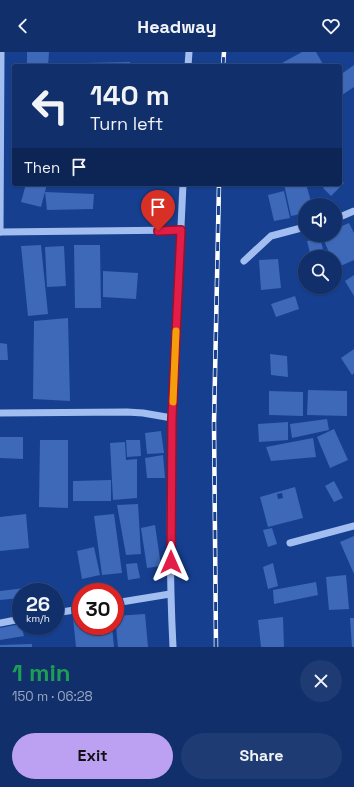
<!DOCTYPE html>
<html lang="en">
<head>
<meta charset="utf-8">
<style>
	body { margin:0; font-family:"Space Grotesk",sans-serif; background:#1e3b73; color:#f1f3f6; height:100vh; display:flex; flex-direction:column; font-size:15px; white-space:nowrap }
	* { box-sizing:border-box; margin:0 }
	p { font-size:13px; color:#9ca9c1 }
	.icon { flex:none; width:22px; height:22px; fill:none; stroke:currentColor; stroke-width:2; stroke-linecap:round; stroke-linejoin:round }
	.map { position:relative; height:595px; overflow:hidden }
	.drawer { display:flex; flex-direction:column; background:#102f6b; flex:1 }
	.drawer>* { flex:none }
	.hud { position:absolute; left:12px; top:12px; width:330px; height:122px; border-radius:4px; box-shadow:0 1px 3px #0004,0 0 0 1px #304a7e; background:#102f6b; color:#f1f3f6; overflow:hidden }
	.fabs { position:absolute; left:298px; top:146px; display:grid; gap:8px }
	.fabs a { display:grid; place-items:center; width:44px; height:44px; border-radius:50%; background:#102f6b; box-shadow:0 1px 3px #0004,0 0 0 1px #304a7e; font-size:20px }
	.speed { position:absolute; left:12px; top:531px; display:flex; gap:8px; font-size:20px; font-weight:700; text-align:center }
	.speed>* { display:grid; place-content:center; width:52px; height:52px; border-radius:50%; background:#102f6b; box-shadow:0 1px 3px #0004,0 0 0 1px #304a7e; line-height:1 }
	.speed small { font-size:10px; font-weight:400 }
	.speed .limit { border:6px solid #d22; background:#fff; color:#111 }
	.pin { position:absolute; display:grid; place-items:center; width:34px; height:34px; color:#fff; margin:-41px -17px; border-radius:50% 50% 50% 0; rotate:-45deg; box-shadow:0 0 4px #0007 }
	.pin .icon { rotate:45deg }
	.me { position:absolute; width:44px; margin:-22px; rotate:0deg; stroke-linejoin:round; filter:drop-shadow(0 0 3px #0008) }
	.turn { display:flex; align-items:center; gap:14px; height:84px; padding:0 12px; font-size:18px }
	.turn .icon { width:52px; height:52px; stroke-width:2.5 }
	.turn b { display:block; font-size:28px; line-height:34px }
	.then { display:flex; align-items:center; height:38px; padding:0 12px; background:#0003; gap:8px; font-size:15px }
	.round { display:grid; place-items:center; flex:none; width:42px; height:42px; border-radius:21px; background:#1e3b73 }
	.headline { display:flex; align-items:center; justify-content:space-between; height:68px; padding:0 12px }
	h1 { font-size:24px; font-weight:800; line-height:30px; color:#1e9e55 }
	.button { display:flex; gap:8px; margin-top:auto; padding:8px 12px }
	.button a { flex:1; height:46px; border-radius:24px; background:#bca0f2; color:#111; font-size:16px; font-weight:800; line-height:46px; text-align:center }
	.button a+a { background:#1e3b73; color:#f1f3f6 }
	header { display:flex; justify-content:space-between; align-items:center; height:52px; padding:0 12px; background:#102f6b; font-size:18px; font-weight:800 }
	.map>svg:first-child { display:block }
	.building { fill:#3e69b8; fill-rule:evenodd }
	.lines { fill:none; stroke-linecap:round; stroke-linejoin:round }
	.minor { stroke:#a2bdf0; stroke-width:7 }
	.rail-casing { stroke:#fff; stroke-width:4.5 }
	.rail { stroke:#163f8f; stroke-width:3; stroke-dasharray:9; stroke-linecap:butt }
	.route-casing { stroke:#92132f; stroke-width:10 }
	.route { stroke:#e11d48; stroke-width:7 }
	.slow { stroke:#f59e0b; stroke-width:7 }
</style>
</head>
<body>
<header><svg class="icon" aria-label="back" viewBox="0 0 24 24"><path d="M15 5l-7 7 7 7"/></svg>Headway<svg class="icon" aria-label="heart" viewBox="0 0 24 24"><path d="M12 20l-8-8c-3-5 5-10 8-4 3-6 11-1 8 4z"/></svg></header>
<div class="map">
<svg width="354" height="595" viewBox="0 0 354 595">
	<rect width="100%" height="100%" fill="#163f8f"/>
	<g class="building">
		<polygon points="27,0 49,0 48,14 27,14"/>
		<polygon points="302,0 316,0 324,14 283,14 282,11"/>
		<polygon points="130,10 130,14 85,14 85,11"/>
		<polygon points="354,13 354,35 342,43 340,40 340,23"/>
		<polygon points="340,127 344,131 331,144 323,136 327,132 340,132"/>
		<polygon points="26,132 47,132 41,155 21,150"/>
		<polygon points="284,132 306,132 312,153 305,153 305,161 291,164"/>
		<polygon points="284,139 290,166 274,169 268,143"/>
		<polygon points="45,140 94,142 93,157 47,158"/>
		<polygon points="349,171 354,181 354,208 336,216 335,205 331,205 322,184 335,183 335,177"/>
		<polygon points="320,186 323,197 310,201 307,189"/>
		<polygon points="41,193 48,262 28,264 21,194"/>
		<polygon points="74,193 100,193 101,256 75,256"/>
		<polygon points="64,194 66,234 47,235 45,195"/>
		<polygon points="278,207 281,236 261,238 259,208"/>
		<polygon points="103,219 138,221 136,247 103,245"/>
		<polygon points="354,223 354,244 345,229"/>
		<polygon points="295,244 299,257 276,265 271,252"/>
		<polygon points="68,266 70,349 33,347 34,269"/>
		<polygon points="0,291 7,292 8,308 0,308"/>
		<polygon points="354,297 354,321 352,323 341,306"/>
		<polygon points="270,302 287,304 288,325 271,323"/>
		<polygon points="308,338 347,339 347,364 307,363"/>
		<polygon points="269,339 303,340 303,364 269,363"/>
		<polygon points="327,367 329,378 292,386 290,372"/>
		<polygon points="288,370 288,388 259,390 258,372"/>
		<polygon points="334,377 348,408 330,416 317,385"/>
		<polygon points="161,379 164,401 147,402 145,381"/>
		<polygon points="0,385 23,385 23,407 0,406"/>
		<polygon points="313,386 316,405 271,409 266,395"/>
		<polygon points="40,388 68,388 68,456 39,455"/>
		<polygon points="126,388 140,388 141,404 127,405"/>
		<polygon points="125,390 126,408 137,407 137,446 113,448 110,391"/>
		<polygon points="163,403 165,426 147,426 145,406"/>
		<polygon points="111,428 111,449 73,449 73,429"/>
		<polygon points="334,429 343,446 334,450 325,434"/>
		<path d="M295 435 303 466 268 475 260 445ZM282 441 283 446 278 447 277 442Z"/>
		<polygon points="138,452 141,502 126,503 117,453"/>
		<polygon points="26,462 29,496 0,499 0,465"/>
		<polygon points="114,462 122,521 102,523 94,464"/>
		<polygon points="155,473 161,514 147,516 141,476"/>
		<polygon points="272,476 277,492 268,495 263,478"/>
		<polygon points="354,484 354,522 340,490"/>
		<polygon points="94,495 100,523 82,527 77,499"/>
		<polygon points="137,511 140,526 128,528 126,512"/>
		<polygon points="273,511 278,534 268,537 263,515"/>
		<polygon points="346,523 349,557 329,558 326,525"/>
		<polygon points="316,530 318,543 274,552 273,538"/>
		<polygon points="25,536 25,540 21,540 21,546 0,548 0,539"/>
		<polygon points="145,562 148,595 118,595 115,564"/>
		<polygon points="81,565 81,574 112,574 114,595 76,595 73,566"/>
		<polygon points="283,565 284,595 261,595 258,568"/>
		<polygon points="350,566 354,566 354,595 352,595"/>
		<polygon points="21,572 24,584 0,588 0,576"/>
		<polygon points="32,592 32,595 0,595 0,593"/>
	</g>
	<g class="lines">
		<g class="minor">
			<polyline points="188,14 189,0"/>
			<polyline points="335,167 354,159"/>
			<polyline points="0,180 181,178"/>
			<polyline points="0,180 1,0"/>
			<polyline points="244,209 271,184 305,175"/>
			<polyline points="0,361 127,360 143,361 172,366"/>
			<polyline points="290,491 354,474"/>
			<polyline points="115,551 170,542"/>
			<polyline points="55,561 81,557"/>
			<polyline points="0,571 21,567"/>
			<path d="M173 595C165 441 176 286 183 132"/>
		</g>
		<g class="rail-casing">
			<g id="rail">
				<polyline points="223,14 224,0"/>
				<polyline points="216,595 214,371 219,132"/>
			</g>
		</g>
		<use href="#rail" class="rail"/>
	</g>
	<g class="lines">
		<g class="route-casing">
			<polyline id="route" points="158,179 181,178 172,366 171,510"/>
		</g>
		<use href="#route" class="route"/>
		<polyline class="slow" points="173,350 176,279"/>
	</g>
</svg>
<div class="fabs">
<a><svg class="icon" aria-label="sound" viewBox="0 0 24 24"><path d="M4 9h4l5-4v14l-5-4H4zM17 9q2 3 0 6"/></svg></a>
<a><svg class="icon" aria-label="search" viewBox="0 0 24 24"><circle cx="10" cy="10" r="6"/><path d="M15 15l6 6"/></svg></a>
</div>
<div class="speed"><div>26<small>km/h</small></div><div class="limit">30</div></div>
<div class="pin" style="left:158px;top:179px;background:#d93025"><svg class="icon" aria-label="arrive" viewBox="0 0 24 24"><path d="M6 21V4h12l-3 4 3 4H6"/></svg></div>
<svg class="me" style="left:171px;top:510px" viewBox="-20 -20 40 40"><path d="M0-17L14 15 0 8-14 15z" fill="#e11d48" stroke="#fff" stroke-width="4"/></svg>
<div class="hud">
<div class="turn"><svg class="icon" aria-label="left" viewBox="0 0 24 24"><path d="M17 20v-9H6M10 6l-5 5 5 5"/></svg><div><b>140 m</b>Turn left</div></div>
<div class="then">Then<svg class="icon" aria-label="arrive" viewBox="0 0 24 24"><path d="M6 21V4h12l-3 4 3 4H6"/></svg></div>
</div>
</div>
<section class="drawer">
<div class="headline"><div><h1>1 min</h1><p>150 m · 06:28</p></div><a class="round"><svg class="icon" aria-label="close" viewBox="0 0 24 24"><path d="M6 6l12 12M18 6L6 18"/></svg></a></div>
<div class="button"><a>Exit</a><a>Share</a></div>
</section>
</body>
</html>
